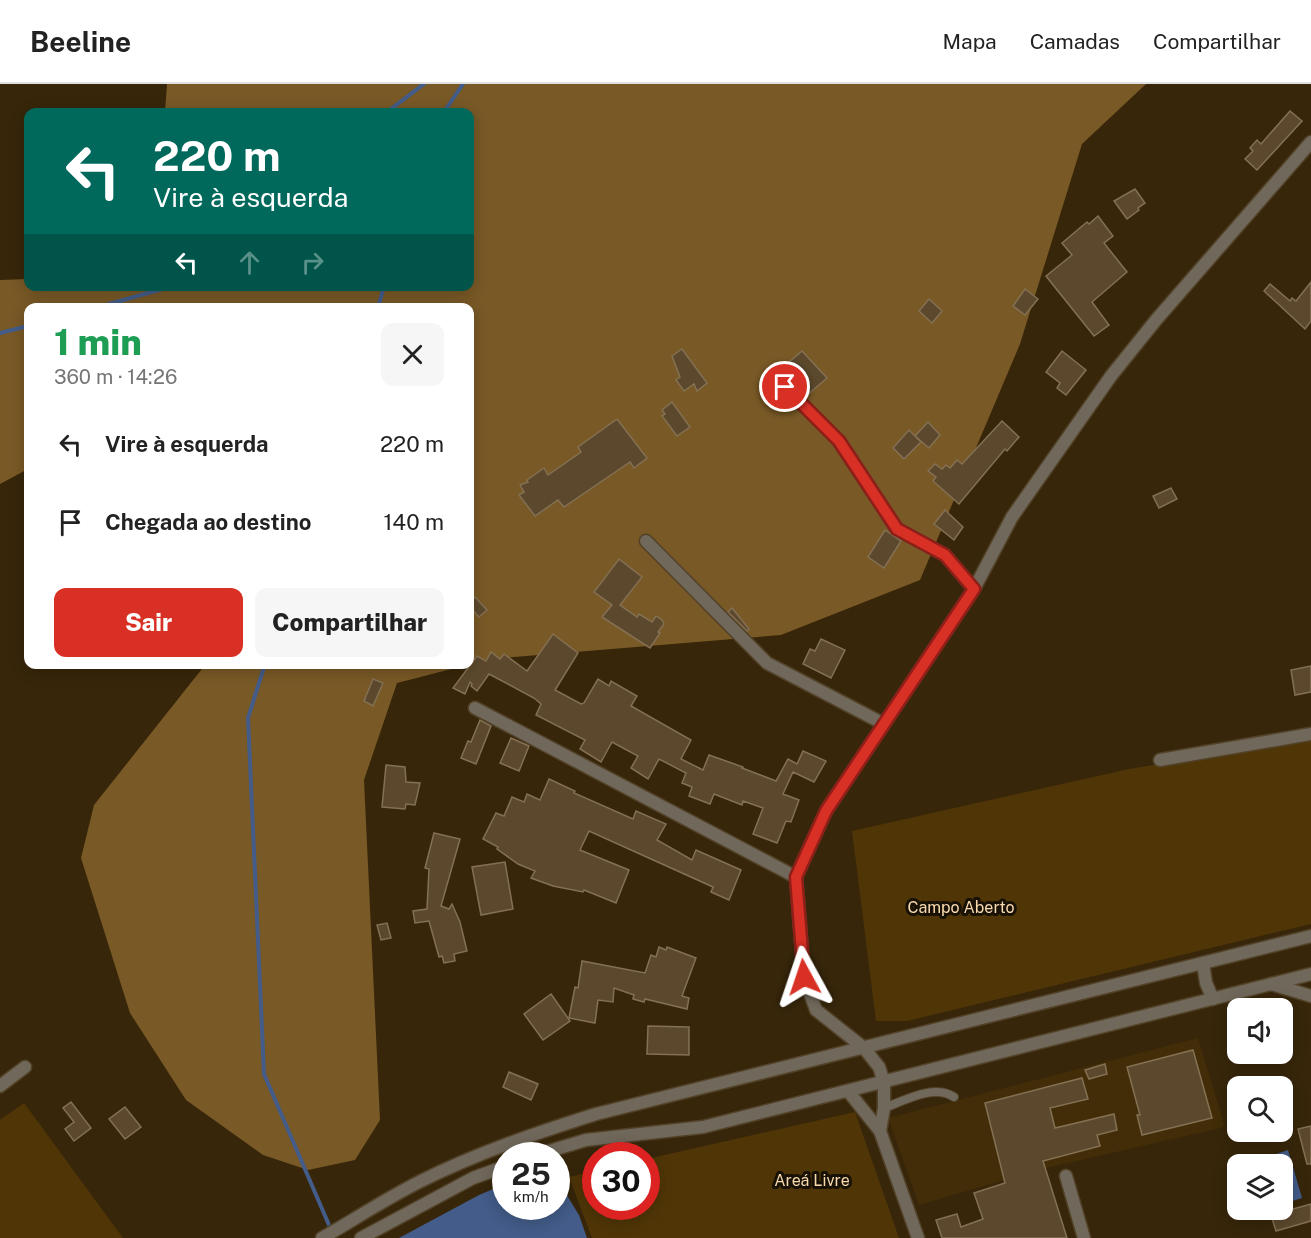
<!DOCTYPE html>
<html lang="pt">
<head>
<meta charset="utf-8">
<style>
	body { margin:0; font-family:"Public Sans",sans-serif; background:#f6f6f6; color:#222; height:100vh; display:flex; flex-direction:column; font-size:22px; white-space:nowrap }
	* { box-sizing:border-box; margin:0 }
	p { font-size:20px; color:#767676 }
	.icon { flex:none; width:33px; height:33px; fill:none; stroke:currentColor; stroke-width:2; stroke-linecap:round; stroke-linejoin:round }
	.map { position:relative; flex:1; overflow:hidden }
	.side { position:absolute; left:24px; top:219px; width:450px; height:366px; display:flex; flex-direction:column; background:#fff; border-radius:12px; box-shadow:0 3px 15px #0003 }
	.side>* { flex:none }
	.top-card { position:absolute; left:24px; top:24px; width:450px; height:183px; border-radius:12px; box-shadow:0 3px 15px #0003; background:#00695c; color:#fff; overflow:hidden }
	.controls { position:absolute; left:1227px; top:914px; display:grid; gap:12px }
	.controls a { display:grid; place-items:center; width:66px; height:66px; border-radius:12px; background:#fff; box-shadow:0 3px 15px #0003; font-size:30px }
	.speed { position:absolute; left:492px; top:1058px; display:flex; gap:12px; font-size:30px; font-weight:700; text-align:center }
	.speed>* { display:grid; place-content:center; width:78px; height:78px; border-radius:50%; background:#fff; box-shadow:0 3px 15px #0003; line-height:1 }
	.speed small { font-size:15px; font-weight:400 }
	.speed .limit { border:9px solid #d22; background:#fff; color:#111 }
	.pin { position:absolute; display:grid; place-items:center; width:51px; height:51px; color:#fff; margin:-26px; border:3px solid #fff; border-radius:50%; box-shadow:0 2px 6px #0007 }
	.me { position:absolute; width:66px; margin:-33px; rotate:355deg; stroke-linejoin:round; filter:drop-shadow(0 0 4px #0008) }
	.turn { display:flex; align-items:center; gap:21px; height:126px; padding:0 30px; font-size:27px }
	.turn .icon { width:78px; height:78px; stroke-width:2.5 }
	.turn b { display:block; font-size:42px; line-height:51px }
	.lanes { display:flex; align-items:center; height:57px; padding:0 30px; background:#0003; justify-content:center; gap:30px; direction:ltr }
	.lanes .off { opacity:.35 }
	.round { display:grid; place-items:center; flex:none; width:63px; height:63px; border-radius:12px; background:#f6f6f6 }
	.summary { display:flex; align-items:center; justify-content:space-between; height:102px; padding:0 30px }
	h1 { font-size:36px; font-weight:800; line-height:45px; color:#1e9e55 }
	.primary-button { display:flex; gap:12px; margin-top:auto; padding:12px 30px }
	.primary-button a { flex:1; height:69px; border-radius:12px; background:#d93025; color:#fff; font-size:24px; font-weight:800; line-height:69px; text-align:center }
	.primary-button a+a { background:#f6f6f6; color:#222 }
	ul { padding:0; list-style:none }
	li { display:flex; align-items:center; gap:18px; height:78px; padding:0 30px }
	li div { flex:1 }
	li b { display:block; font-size:22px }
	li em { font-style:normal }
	header { display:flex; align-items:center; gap:36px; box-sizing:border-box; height:84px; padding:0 30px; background:#fff; border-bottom:2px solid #e0e0e0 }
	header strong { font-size:28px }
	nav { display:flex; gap:33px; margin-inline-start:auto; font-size:21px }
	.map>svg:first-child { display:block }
	.built { fill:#422d08 }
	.green { fill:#503607 }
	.forest { fill:#795926 }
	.water { fill:#435c89 }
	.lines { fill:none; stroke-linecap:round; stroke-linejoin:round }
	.stream { stroke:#435c89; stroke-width:4 }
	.building { fill:#5c492d; stroke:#847053; stroke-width:1.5 }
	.service-casing { stroke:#524228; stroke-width:10 }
	.minor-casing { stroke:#524228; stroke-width:15 }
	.tertiary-casing { stroke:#524228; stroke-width:15 }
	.service { stroke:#70685b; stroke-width:8 }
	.minor { stroke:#70685b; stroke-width:12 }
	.tertiary { stroke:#70685b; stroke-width:12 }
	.route-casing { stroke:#8d1f18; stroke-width:15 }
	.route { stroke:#d93025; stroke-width:10 }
	.labels { text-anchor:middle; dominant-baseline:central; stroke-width:6; stroke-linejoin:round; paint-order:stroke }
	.park-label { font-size:16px; fill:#f9daaf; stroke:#181106 }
</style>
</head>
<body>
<header>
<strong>Beeline</strong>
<nav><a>Mapa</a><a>Camadas</a><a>Compartilhar</a></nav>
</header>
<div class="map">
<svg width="1311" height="1154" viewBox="0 0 1311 1154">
	<rect width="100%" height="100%" fill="#37260a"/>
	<polygon class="built" points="1198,954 1225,1043 1042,1085 919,1121 888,1034"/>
	<g class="green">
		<polygon points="1311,655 1311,840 907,937 876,937 852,747 1129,685"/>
		<polygon points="24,1019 123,1154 0,1154 0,1036"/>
		<polygon points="855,1028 899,1154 592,1154 569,1093 595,1087 596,1122 646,1122 647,1075"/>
	</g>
	<g class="forest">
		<polygon points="167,0 1146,0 1082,60 1020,260 920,496 781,551 489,575 470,580 470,224 28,224 28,385 0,400 0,196 28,195 28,202 470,202 470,28 165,28"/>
		<polygon points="205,581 467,581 397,599 364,696 380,1036 355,1076 308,1086 263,1071 186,1016 130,929 81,774 94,721"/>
	</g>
	<g class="water">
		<polygon points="1288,1066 1302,1114 1283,1120 1282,1080 1266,1080 1264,1074"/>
		<polygon points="557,1095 579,1131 587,1154 399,1154 479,1111 505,1100 506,1122 556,1122"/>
	</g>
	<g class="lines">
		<g class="stream">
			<polyline points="387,28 424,0"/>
			<polyline points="444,28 463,0"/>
			<polyline points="95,224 173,202"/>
			<polyline points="378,224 384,202"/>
			<polyline points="0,249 28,242"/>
			<polyline points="265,580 248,634 264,990 329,1141"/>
		</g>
	</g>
	<g class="building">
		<polygon points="1290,27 1302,37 1257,86 1245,75 1253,67 1250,64 1257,56 1261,60"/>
		<polygon points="1135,105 1145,119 1138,124 1139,126 1127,135 1114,117"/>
		<polygon points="1098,132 1113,152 1104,159 1127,188 1092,218 1109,241 1094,252 1046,192 1072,171 1062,159 1087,138 1089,140"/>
		<polygon points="1311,198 1311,237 1305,245 1264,207 1270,200 1290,217 1292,214 1296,217"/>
		<polygon points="1025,205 1038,215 1025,231 1013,222"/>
		<polygon points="929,215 942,227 932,239 919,227"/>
		<polygon points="682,265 707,299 697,307 694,300 684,307 676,296 680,293 672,272"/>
		<polygon points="802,267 827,294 806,312 782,284"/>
		<polygon points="1062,267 1086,286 1066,311 1057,304 1060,299 1046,288"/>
		<polygon points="672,318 690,343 677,352 662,332 665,330 662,326"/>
		<polygon points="617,335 647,374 634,384 630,378 564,423 558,416 535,432 519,411 524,408 520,401 528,398 527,396 544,384 548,391 581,368 578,363"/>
		<polygon points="1002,337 1019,353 1007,367 1005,365 959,420 933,397 936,393 928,387 935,380 942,385 946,381 950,384 957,376 962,380"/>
		<polygon points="928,338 940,351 929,364 915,352"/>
		<polygon points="909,346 921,358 904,375 893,364"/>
		<polygon points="1171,404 1177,415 1159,424 1153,412"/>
		<polygon points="945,426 963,443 954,456 934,440"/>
		<polygon points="885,446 901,457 884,484 868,473"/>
		<polygon points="619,475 642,493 620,521 637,533 639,530 652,538 656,532 662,536 664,540 658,548 660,549 650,564 602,533 612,521 594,508"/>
		<polygon points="475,513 487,526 479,533 470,523 470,518"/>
		<polygon points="732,524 749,545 747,547 728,528"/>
		<polygon points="553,550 578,569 555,606 581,620 584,619 598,595 609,602 611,597 637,612 631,622 691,656 681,675 703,686 709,671 743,683 742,684 776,697 788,675 797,680 803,667 826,677 814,698 793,688 783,710 799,716 791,738 786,737 777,759 753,750 763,724 743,717 742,721 714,710 710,720 689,712 692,703 682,699 686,689 659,675 648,695 631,684 638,672 612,658 601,678 580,665 585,656 536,631 541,620 534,614 489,590 477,607 471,602 472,600 470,598 465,610 453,604 477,572 486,577 491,568 500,575 504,570 527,587"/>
		<polygon points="821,555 845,566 831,594 803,580 810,565 815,567"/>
		<polygon points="1311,582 1311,608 1295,611 1291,586"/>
		<polygon points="373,595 383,599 373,622 364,617"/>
		<polygon points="480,636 491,642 476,680 461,674 468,657 471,658"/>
		<polygon points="511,654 529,662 519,687 500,679"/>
		<polygon points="386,681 405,683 406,698 420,699 415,721 406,720 405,725 382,723"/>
		<polygon points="549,695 575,707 574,709 633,735 636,727 666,740 657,756 692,776 696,766 741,786 729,816 711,808 713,803 589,747 580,766 629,786 616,819 584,806 583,808 553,802 531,794 535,787 518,780 497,765 498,763 483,755 496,729 504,732 512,713 524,718 527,710 540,716"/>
		<polygon points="434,749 460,755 441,822 449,825 452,820 460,838 467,867 454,870 455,877 444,879 442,872 439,873 429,837 415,839 413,827 427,825 429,785 425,784"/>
		<polygon points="505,778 513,825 481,831 472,783"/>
		<polygon points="387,839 391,854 381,856 377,841"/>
		<polygon points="659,863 666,866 667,863 696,874 682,912 689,914 687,925 645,915 644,918 633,915 634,911 614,904 613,918 598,916 595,939 569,934 575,903 578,904 582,877 645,889 651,871 656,873"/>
		<polygon points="551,910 570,937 543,956 524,930"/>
		<polygon points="648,942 689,943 689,971 647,970"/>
		<polygon points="1193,966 1212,1034 1142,1051 1137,1031 1140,1031 1127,983"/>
		<polygon points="1105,980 1107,990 1089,995 1085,986"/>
		<polygon points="509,988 538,1000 531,1016 503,1003"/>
		<polygon points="1082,994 1088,1015 1050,1024 1055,1044 1114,1030 1117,1046 1097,1051 1100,1062 1043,1077 1067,1154 942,1154 936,1136 957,1130 961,1143 983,1135 974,1109 1005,1099 985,1019"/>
		<polygon points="71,1018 91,1044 74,1057 65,1045 74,1038 63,1024"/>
		<polygon points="125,1023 141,1043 125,1055 109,1035"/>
		<polygon points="1311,1042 1311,1080 1307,1080 1298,1045"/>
		<polygon points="1311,1120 1311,1137 1276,1147 1269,1125 1293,1125"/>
	</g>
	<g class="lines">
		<g class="service-casing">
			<path id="service" d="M884 1024C906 1016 933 1000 954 1013"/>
		</g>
		<g class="minor-casing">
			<g id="minor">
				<polyline points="785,303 839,357 897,445 945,471 974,505"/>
				<polyline points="646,457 767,579 884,640"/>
				<polyline points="475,624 796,793"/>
				<polyline points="1160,676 1311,650"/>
				<polyline points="1271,900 1311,912"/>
				<polyline points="0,1002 25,983"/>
				<polyline points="848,1007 880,1047"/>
				<polyline points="1066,1092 1084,1154"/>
				<polyline points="918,1154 880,1047 884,1024 884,998 879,983 864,964 816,926 804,893 796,793 826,727 974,505 1012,433 1111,292 1156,236 1311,58"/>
			</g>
		</g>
		<g class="tertiary-casing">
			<g id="tertiary">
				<polyline points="1203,879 1206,899 1213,915"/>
				<polyline points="536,1071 586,1056 703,1043 1311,890"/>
				<path d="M322 1154C355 1135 387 1114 421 1097 477 1069 536 1049 596 1030L1311 852"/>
				<polyline points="361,1154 473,1094 506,1082"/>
			</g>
		</g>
		<use href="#service" class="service"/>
		<use href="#minor" class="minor"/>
		<use href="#tertiary" class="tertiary"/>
	</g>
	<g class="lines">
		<g class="route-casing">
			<polyline id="route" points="785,303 839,357 897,445 945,471 974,505 826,727 796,793 804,893"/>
		</g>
		<use href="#route" class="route"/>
	</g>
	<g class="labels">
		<g class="park-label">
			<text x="961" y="823">Campo Aberto</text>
			<text x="812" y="1096">Areá Livre</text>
		</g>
	</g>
</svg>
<div class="controls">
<a><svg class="icon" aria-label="sound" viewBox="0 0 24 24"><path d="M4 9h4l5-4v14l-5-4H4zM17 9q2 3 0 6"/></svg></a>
<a><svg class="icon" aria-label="search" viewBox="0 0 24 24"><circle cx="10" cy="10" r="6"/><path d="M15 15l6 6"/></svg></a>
<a><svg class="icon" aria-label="layers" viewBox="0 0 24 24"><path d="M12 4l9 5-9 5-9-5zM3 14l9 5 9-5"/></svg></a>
</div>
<div class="speed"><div>25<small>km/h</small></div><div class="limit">30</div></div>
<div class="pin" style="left:785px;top:303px;background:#d93025"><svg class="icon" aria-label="arrive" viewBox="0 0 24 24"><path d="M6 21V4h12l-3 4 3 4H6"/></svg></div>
<svg class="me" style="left:804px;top:893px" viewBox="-20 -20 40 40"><path d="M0-17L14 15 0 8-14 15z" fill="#d93025" stroke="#fff" stroke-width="4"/></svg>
<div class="top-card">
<div class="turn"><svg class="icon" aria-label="left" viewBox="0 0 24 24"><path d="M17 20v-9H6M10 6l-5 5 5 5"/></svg><div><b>220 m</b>Vire à esquerda</div></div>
<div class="lanes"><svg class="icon" aria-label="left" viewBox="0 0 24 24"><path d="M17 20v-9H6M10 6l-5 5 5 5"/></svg><svg class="icon off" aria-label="ahead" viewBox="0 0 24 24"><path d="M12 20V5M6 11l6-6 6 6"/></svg><svg class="icon off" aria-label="right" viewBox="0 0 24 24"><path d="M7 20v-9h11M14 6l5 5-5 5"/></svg></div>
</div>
<section class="side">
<div class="summary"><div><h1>1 min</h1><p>360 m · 14:26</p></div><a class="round"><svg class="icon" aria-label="close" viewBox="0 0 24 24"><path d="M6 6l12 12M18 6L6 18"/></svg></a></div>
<ul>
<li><svg class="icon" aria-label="left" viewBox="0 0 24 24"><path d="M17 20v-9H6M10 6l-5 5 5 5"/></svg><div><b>Vire à esquerda</b></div><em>220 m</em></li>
<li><svg class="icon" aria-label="arrive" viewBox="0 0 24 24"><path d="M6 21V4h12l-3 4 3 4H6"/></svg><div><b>Chegada ao destino</b></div><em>140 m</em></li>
</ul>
<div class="primary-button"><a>Sair</a><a>Compartilhar</a></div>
</section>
</div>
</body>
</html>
